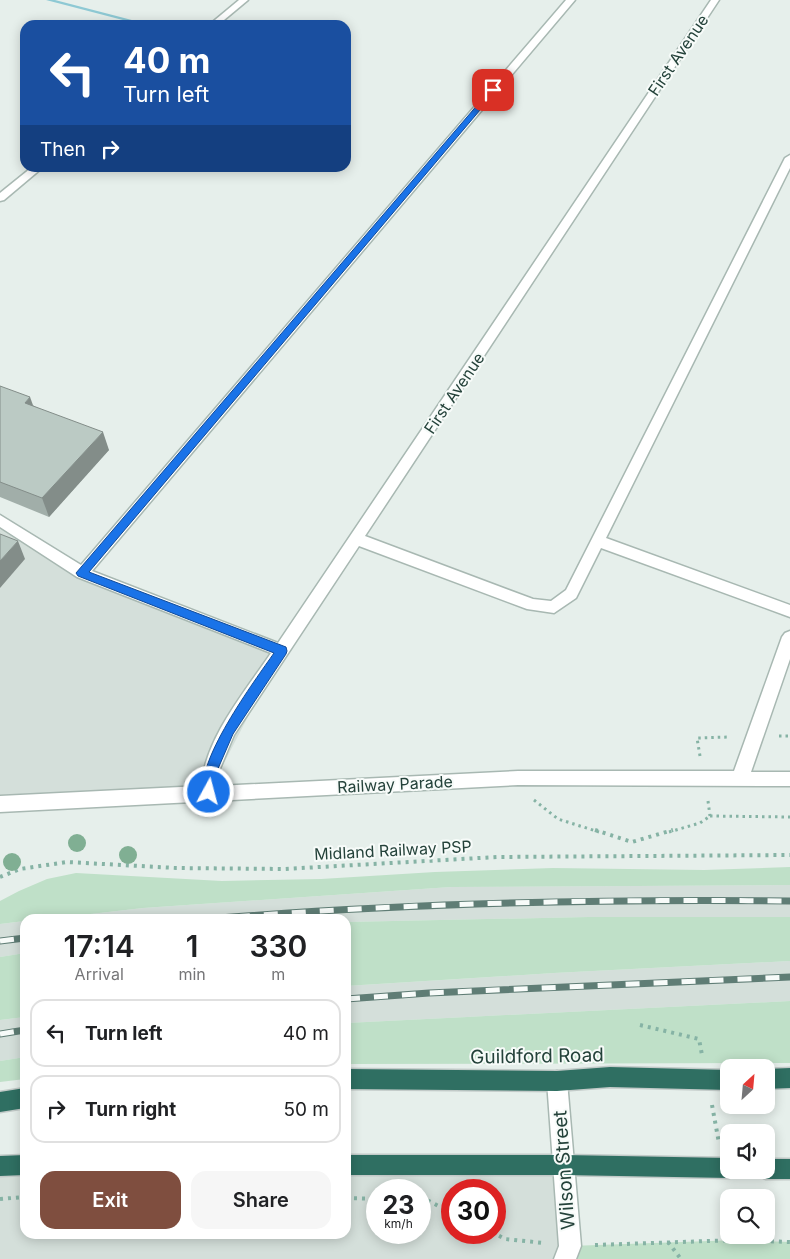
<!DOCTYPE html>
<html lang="en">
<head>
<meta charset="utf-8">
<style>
	body { margin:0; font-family:Inter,sans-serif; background:#f6f6f6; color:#202124; height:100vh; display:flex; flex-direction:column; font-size:19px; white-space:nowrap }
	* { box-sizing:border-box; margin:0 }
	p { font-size:16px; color:#757577 }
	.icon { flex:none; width:28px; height:28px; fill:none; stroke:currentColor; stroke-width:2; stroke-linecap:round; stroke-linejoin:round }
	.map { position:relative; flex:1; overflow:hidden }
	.panel { position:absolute; left:20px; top:914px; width:331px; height:325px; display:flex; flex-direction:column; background:#fff; border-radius:15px; box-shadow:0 2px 12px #0003 }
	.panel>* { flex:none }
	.hud { position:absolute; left:20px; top:20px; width:331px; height:152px; border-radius:15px; box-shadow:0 2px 12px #0003; background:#1a4fa0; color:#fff; overflow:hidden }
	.needle { width:32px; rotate:26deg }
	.tools { position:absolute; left:720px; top:1059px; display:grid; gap:10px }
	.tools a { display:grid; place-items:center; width:55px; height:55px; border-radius:10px; background:#fff; box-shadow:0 2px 12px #0003; font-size:25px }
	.speed { position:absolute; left:366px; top:1179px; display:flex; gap:10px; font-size:25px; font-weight:700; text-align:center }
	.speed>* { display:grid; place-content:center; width:65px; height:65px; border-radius:50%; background:#fff; box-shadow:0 2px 12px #0003; line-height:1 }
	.speed small { font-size:12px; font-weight:400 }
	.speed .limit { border:8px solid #d22; background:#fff; color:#111 }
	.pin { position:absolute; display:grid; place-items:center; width:42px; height:42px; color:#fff; margin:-21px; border-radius:10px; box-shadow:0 2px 8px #0006 }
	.me { position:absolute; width:55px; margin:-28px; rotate:7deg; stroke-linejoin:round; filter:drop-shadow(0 0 4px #0008) }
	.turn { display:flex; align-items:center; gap:18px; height:105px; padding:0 20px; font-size:22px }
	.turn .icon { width:65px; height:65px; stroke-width:2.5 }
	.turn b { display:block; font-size:35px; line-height:42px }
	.then { display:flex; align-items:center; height:48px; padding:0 20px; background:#0003; gap:10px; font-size:19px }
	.eta { display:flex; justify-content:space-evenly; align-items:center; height:85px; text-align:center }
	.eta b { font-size:30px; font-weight:600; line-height:35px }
	.cta { display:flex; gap:10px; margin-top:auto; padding:10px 20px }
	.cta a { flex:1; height:58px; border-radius:15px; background:#7f4e3f; color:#fff; font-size:20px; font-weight:600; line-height:58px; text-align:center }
	.cta a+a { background:#f6f6f6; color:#202124 }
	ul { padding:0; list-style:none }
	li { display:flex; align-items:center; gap:15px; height:68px; margin:0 10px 8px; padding:0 10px; border:2px solid #e0e0e0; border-radius:15px }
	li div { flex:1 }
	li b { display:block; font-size:19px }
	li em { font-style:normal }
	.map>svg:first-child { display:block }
	.built { fill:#d4dfda; fill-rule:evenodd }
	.green { fill:#bfe0c8 }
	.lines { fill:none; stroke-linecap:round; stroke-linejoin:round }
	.stream { fill:#8ec9d4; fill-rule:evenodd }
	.minor-casing { stroke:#a8b8b2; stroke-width:3 }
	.highway-casing { stroke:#c2cac8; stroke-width:3 }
	.path-far1 { stroke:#86b3a5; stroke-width:3; stroke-dasharray:2.5 4; stroke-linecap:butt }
	.path { stroke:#86b3a5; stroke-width:4; stroke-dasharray:3 5; stroke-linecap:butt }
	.minor { fill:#fff; fill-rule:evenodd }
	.highway { fill:#2f6f62; fill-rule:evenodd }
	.rail-casing { stroke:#5f7d75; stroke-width:7 }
	.rail { stroke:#f7fbf9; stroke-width:5; stroke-dasharray:14; stroke-linecap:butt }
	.tree { fill:#80af93 }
	.wall { fill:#a1aea9 }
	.shaded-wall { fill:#838d89 }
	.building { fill:#bbcac4; stroke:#838d89 }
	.route { fill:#1a73e8; stroke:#114b97 }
	.labels { text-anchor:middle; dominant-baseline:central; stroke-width:4; stroke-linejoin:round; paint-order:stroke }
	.street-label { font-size:16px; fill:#24423a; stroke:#f7fbf9 }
	.near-street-label { font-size:19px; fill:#24423a; stroke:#f7fbf9 }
</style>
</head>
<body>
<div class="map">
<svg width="790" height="1259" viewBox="0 0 790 1259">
	<rect width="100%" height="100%" fill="#e6efeb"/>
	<g class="built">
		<polygon points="0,520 82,573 282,651 209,792 0,804"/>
		<polygon points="790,885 790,917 588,917 346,922 346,919 47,919 143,908 451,887"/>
		<polygon points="25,921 25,953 0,957 0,924"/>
		<polygon points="790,961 790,1001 346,1023 346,986 554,973"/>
		<polygon points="25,1017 25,1057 0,1061 0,1020"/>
		<path d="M25 1165V1234H346V1165H564L565 1259H0V1166ZM378 1190H420V1232H378ZM452 1190H495V1232H452Z"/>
	</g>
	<g class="green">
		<polygon points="553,868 704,870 790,867 790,885 451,887 143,908 47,919 25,919 25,921 0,924 0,901 19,891 47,879 76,873 222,881 321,879 435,872"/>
		<polygon points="588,917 790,917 790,961 554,973 346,986 346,922"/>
		<polygon points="25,953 25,1017 0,1020 0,957"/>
		<polygon points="790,1001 790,1063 346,1064 346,1023"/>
		<polygon points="25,1057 25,1079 0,1082 0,1061"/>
		<polygon points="738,1240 790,1242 790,1259 565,1259 570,1246"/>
	</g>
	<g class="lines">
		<polygon class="stream" points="46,0 55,0 151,25 142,25"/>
		<g class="minor-casing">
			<g id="minor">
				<polygon points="239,0 248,0 218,25 209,25"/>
				<path d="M566 0H575L92 571 278 643 711 0H719L365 536 533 599 551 601 566 590 785 158 790 155V168L606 538 790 605V617L601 548 576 598 554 613 527 609 359 546 234 735 219 771 218 786 518 771H734L782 637 785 633 790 631V659L751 772H790V786L518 785 0 812V796L201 786C206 737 244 693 271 653L77 577 0 527V515L81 565Z"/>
				<polygon points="31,168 42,168 4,200 0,201 0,193"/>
				<polygon points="557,1071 564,1074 567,1081 581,1246 576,1259 554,1259 559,1246 547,1081 550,1074"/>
			</g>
		</g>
		<g class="highway-casing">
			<g id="highway">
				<polygon points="610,1067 729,1070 729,1090 610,1087 557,1091 346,1089 346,1069 557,1071"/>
				<polygon points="790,1068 790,1088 766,1089 766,1069"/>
				<polygon points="25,1088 25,1108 0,1112 0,1092"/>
				<polygon points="25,1155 25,1175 0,1176 0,1156"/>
				<polygon points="346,1155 564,1155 729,1158 729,1170 738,1170 736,1175 729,1178 564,1175 346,1175"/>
				<polygon points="766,1159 790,1159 790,1179 766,1179 759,1176 756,1170 766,1170"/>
			</g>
		</g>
		<g class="path-far1">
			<polyline points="779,736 789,736"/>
			<polyline points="700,756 697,738 730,737"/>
			<polyline points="534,800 558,819 599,832"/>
			<polyline points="708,801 710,816"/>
			<polyline points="710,816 790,817"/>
			<polyline points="669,832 700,823 710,816"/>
		</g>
		<g class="path">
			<polyline points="595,830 632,842 673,830"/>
			<polyline points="0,877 20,869 67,862 176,868 284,869 497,857 790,855"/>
			<polyline points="640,1025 699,1039 702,1055"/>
			<polyline points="712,1105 719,1143"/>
			<polyline points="346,1198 378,1199"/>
			<polyline points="0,1199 25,1197"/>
			<polyline points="420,1199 425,1199 452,1213"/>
			<polyline points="492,1232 505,1239 544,1243"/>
			<polyline points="668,1242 681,1259"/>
			<polyline points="595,1245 738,1240 790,1242"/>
		</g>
		<use href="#minor" class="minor"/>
		<use href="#highway" class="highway"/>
		<g class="rail-casing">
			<g id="rail">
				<path d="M208 919C402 903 596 899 790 901"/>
				<polyline points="0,941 25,938"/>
				<polyline points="346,999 429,993 790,977"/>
				<polyline points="0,1034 25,1030"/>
			</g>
		</g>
		<use href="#rail" class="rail"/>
	</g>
	<g class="tree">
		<circle cx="77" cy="843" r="9"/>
		<circle cx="128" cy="855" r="9"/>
		<circle cx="12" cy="862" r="9"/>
	</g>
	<polygon class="wall" points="0,386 109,450 49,517 0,497"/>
	<g class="shaded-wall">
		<polygon points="30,397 37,416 25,403"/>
		<polygon points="103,432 109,450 49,517 42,498"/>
		<polygon points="18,541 25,559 0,588 0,561"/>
	</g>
	<g class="building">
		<polygon points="0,386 30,397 25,403 103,432 42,498 0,482"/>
		<polygon points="0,534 18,541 0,561"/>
	</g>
	<path class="route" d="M491 89 497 90 89 572 286 647 287 651 286 654 233 734 217 771 214 797 209 798 205 797C191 766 256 679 274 653L78 576 76 573Z"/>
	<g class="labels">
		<g class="street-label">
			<text transform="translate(678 55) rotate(-56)">First Avenue</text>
			<text transform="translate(454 393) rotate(-56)">First Avenue</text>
			<text transform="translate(395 784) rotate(-3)">Railway Parade</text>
			<text transform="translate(393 850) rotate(-3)">Midland Railway PSP</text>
		</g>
		<g class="near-street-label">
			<text transform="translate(537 1056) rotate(-1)">Guildford Road</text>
			<text transform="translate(564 1170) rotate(-94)">Wilson Street</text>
		</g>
	</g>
</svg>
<div class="tools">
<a><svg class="needle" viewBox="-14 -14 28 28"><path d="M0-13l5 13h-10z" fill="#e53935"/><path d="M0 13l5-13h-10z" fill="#757577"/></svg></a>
<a><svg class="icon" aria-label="sound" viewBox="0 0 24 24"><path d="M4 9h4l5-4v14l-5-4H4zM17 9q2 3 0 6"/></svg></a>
<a><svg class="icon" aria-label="search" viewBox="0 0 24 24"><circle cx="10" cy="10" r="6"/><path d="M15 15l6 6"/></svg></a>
</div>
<div class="speed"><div>23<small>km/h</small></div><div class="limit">30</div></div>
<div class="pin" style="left:493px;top:90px;background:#d93025"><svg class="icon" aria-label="arrive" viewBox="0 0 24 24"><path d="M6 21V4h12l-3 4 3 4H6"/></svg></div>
<svg class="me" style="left:209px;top:792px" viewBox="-20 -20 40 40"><circle r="17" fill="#1a73e8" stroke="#fff" stroke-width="3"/><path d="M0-11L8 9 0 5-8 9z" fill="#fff"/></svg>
<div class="hud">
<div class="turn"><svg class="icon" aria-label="left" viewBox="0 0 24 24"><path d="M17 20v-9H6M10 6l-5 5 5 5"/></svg><div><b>40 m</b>Turn left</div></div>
<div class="then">Then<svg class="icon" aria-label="right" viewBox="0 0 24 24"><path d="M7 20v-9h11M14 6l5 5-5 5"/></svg></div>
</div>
<section class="panel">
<div class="eta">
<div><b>17:14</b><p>Arrival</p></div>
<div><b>1</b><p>min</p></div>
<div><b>330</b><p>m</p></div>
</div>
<ul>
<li><svg class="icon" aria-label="left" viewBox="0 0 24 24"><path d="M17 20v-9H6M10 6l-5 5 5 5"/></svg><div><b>Turn left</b></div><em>40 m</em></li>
<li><svg class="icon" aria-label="right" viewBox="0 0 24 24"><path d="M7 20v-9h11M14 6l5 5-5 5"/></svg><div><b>Turn right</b></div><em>50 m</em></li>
</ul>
<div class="cta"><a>Exit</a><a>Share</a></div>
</section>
</div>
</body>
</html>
